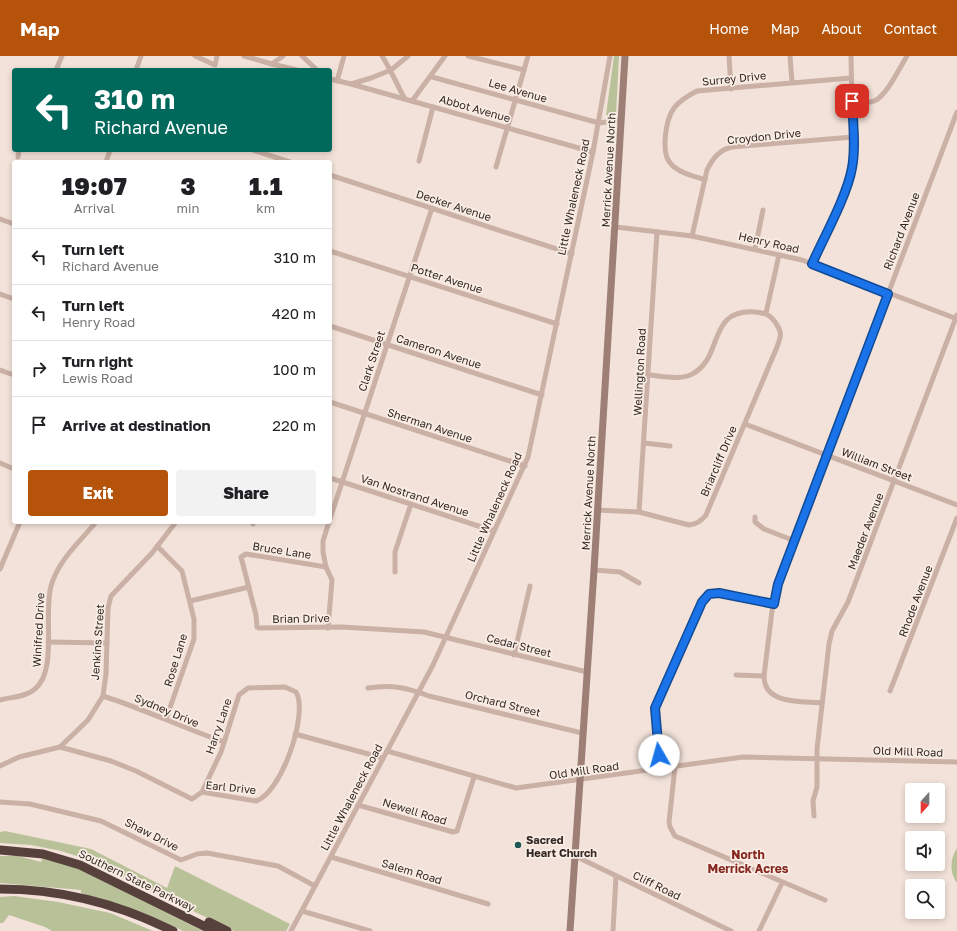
<!DOCTYPE html>
<html lang="en">
<head>
<meta charset="utf-8">
<style>
	body { margin:0; font-family:"Golos Text",sans-serif; background:#f2f2f2; color:#202124; height:100vh; display:flex; flex-direction:column; font-size:15px; white-space:nowrap }
	* { box-sizing:border-box; margin:0 }
	p { font-size:13px; color:#757577 }
	.icon { flex:none; width:22px; height:22px; fill:none; stroke:currentColor; stroke-width:2; stroke-linecap:round; stroke-linejoin:round }
	.map { position:relative; flex:1; overflow:hidden }
	.panel { position:absolute; left:12px; top:104px; width:320px; height:364px; display:flex; flex-direction:column; background:#fff; border-radius:4px; box-shadow:0 2px 6px #0003 }
	.panel>* { flex:none }
	.top-card { position:absolute; left:12px; top:12px; width:320px; height:84px; border-radius:4px; box-shadow:0 2px 6px #0003; background:#00695c; color:#fff; overflow:hidden }
	.needle { width:26px; rotate:201deg }
	.buttons { position:absolute; left:905px; top:727px; display:grid; gap:8px }
	.buttons a { display:grid; place-items:center; width:40px; height:40px; border-radius:4px; background:#fff; box-shadow:0 2px 6px #0003; font-size:20px }
	.pin { position:absolute; display:grid; place-items:center; width:34px; height:34px; color:#fff; margin:-17px; border-radius:8px; box-shadow:0 2px 6px #0006 }
	.me { position:absolute; width:44px; margin:-22px; rotate:353deg; stroke-linejoin:round; filter:drop-shadow(0 0 3px #0008) }
	.turn { display:flex; align-items:center; gap:14px; height:84px; padding:0 16px; font-size:18px }
	.turn .icon { width:52px; height:52px; stroke-width:2.5 }
	.turn b { display:block; font-size:28px; line-height:34px }
	.eta { display:flex; justify-content:space-evenly; align-items:center; height:68px; text-align:center }
	.eta b { font-size:24px; font-weight:800; line-height:28px }
	.cta { display:flex; gap:8px; margin-top:auto; padding:8px 16px }
	.cta a { flex:1; height:46px; border-radius:4px; background:#b45309; color:#fff; font-size:16px; font-weight:800; line-height:46px; text-align:center }
	.cta a+a { background:#f2f2f2; color:#202124 }
	ul { padding:0; list-style:none }
	li { display:flex; align-items:center; gap:12px; height:56px; padding:0 16px; border-top:1px solid #e0e0e0 }
	li div { flex:1 }
	li b { display:block; font-size:15px }
	li em { font-style:normal }
	header { display:flex; align-items:center; gap:24px; box-sizing:border-box; height:56px; padding:0 20px; background:#b45309; color:#fff }
	header strong { font-size:19px }
	nav { display:flex; gap:22px; margin-inline-start:auto; font-size:14px }
	.map>svg:first-child { display:block }
	.green { fill:#b9c199 }
	.lines { fill:none; stroke-linecap:round; stroke-linejoin:round }
	.street { stroke:#cab0a5; stroke-width:5 }
	.secondary { stroke:#9d7f76; stroke-width:7 }
	.highway { stroke:#56413d; stroke-width:9 }
	.route-casing { stroke:#114b97; stroke-width:10 }
	.route { stroke:#1a73e8; stroke-width:7 }
	.poi-dot { fill:#1c5752; stroke:#f9ede5; stroke-width:1.5 }
	.labels { text-anchor:middle; dominant-baseline:central; stroke-width:3.5; stroke-linejoin:round; paint-order:stroke }
	.street-label { font-size:11px; fill:#352926; stroke:#f9ede5 }
	.poi-label { font-size:11px; font-weight:bold; fill:#352926; stroke:#f9ede5; text-anchor:start }
	.neighbourhood-label { font-size:12px; font-weight:bold; fill:#85271e; stroke:#f9ede5 }
</style>
</head>
<body>
<header>
<strong>Map</strong>
<nav><a>Home</a><a>Map</a><a>About</a><a>Contact</a></nav>
</header>
<div class="map">
<svg width="957" height="875" viewBox="0 0 957 875">
	<rect width="100%" height="100%" fill="#f2e2d9"/>
	<g class="green">
		<polygon points="614,0 619,0 616,58 610,61 606,59"/>
		<polygon points="5,775 91,793 167,832 175,810 290,868 286,875 234,875 89,804 61,795 31,789 0,787 0,776"/>
		<path d="M957 792V827C949 816 950 803 957 792Z"/>
		<polygon points="0,800 18,800 41,806 42,802 73,810 203,875 183,875 152,860 81,837 81,834 0,827"/>
		<polygon points="14,840 58,846 110,857 153,875 52,875 45,871 9,859 3,867 0,867 0,841"/>
	</g>
	<g class="lines">
		<g class="street">
			<polyline points="195,0 215,9 217,0"/>
			<polyline points="244,0 272,8 283,0"/>
			<polyline points="302,0 317,14"/>
			<path d="M382 0C391 14 397 29 405 43"/>
			<polyline points="468,0 524,14"/>
			<polyline points="729,0 731,33"/>
			<polyline points="790,0 792,26"/>
			<polyline points="272,8 297,14"/>
			<polyline points="56,14 62,0"/>
			<polyline points="136,14 141,0"/>
			<polyline points="432,21 599,67 621,64"/>
			<polyline points="330,23 351,28 371,22 391,14 408,0"/>
			<polyline points="337,25 344,0"/>
			<polyline points="351,28 593,96"/>
			<polyline points="412,45 445,0"/>
			<path d="M852 45C859 45 868 48 874 45 886 41 900 11 907 0"/>
			<polyline points="253,94 290,106"/>
			<polyline points="18,101 19,94"/>
			<polyline points="419,105 433,51"/>
			<polyline points="106,106 110,94"/>
			<polyline points="496,111 528,0"/>
			<polyline points="330,119 572,198"/>
			<path d="M705 124C694 120 679 117 671 108 660 97 666 63 674 52 680 44 689 39 697 35L851 22"/>
			<polyline points="0,163 14,168"/>
			<polyline points="616,171 692,180 802,204 957,263"/>
			<path d="M692 180 707 114C713 102 719 94 732 91L853 81"/>
			<polyline points="755,193 763,154"/>
			<polyline points="330,195 557,268"/>
			<path d="M812 208C827 174 849 139 853 102L851 0"/>
			<polyline points="0,238 14,243"/>
			<polyline points="766,257 779,199"/>
			<polyline points="330,270 542,339"/>
			<polyline points="0,314 14,319"/>
			<polyline points="330,346 525,410"/>
			<polyline points="745,368 957,449"/>
			<polyline points="644,387 670,390"/>
			<polyline points="0,407 14,413"/>
			<polyline points="330,422 494,475"/>
			<path d="M597 454 639 456 689 469C697 468 701 465 706 459L777 291C780 282 783 278 777 269 771 259 766 257 755 256 707 253 724 299 694 317 682 325 662 320 649 319"/>
			<polyline points="639,456 657,176"/>
			<polyline points="755,461 755,466 764,473 795,485"/>
			<polyline points="330,463 432,152"/>
			<polyline points="253,468 253,466"/>
			<polyline points="157,490 182,515 194,563 194,583 166,663"/>
			<polyline points="326,511 246,498 241,501 256,559 257,571 259,572 342,571 424,576 587,616"/>
			<polyline points="0,513 20,466"/>
			<polyline points="594,514 620,516 639,527"/>
			<polyline points="395,516 395,496 411,448"/>
			<polyline points="190,545 249,531"/>
			<polyline points="328,572 332,524 326,511 323,496 323,485 329,466"/>
			<polyline points="48,586 107,587"/>
			<polyline points="514,599 530,530"/>
			<polyline points="736,619 764,620"/>
			<path d="M368 632C391 628 408 632 429 640L582 677"/>
			<polyline points="890,635 957,462"/>
			<path d="M103 640C144 653 183 672 224 686"/>
			<path d="M0 644C11 641 26 641 35 633 58 614 43 558 51 530 59 503 79 487 96 466"/>
			<path d="M822 647C802 645 764 649 764 620L772 555 778 528 957 56"/>
			<polyline points="295,678 383,702"/>
			<polyline points="60,691 88,664 103,640 106,618 108,552 111,540 152,497 176,466"/>
			<polyline points="387,695 516,732 743,701 957,706"/>
			<path d="M0 710 19 701 60 691 111 705 136 715 192 743 202 736 256 745C281 738 309 657 296 636L285 631 248 632 239 639 221 696 202 736"/>
			<polyline points="675,711 669,766 670,771 675,780 825,844"/>
			<polyline points="661,713 655,652 702,546 709,539 719,537 774,548"/>
			<polyline points="0,746 30,748 101,765 181,804 197,798 207,797 278,810 315,830"/>
			<polyline points="358,749 453,776 457,775 474,721"/>
			<polyline points="814,760 813,745 817,731 817,693 829,588 832,575 848,546 957,259"/>
			<polyline points="575,800 731,875"/>
			<polyline points="331,801 488,848"/>
			<polyline points="302,855 370,875"/>
			<polyline points="291,875 433,609 528,401 593,96 610,0"/>
			<polyline points="613,875 616,820"/>
			<polyline points="759,875 782,827"/>
		</g>
		<polyline class="secondary" points="570,875 594,514 625,0"/>
		<g class="highway">
			<polyline points="0,794 43,798 80,809 214,875"/>
			<path d="M0 833C60 833 119 848 173 875"/>
			<polyline points="209,866 227,875"/>
		</g>
	</g>
	<g class="lines">
		<g class="route-casing">
			<path id="route" d="M659 699 655 652 702 546 709 538 719 537 774 548 778 528 888 238 812 208C824 181 847 140 852 112 856 91 853 67 852 45"/>
		</g>
		<use href="#route" class="route"/>
	</g>
	<circle class="poi-dot" cx="518" cy="789" r="4"/>
	<g class="labels">
		<g class="street-label">
			<text transform="translate(734 22) rotate(-6)">Surrey Drive</text>
			<text transform="translate(518 34) rotate(16)">Lee Avenue</text>
			<text transform="translate(475 52) rotate(16)">Abbot Avenue</text>
			<text transform="translate(764 80) rotate(-6)">Croydon Drive</text>
			<text transform="translate(608 114) rotate(-87)">Merrick Avenue North</text>
			<text transform="translate(573 141) rotate(-78)">Little Whaleneck Road</text>
			<text transform="translate(454 149) rotate(18)">Decker Avenue</text>
			<text transform="translate(901 175) rotate(-69)">Richard Avenue</text>
			<text transform="translate(769 186) rotate(13)">Henry Road</text>
			<text transform="translate(447 222) rotate(18)">Potter Avenue</text>
			<text transform="translate(439 295) rotate(18)">Cameron Avenue</text>
			<text transform="translate(371 305) rotate(-72)">Clark Street</text>
			<text transform="translate(639 316) rotate(-87)">Wellington Road</text>
			<text transform="translate(430 369) rotate(18)">Sherman Avenue</text>
			<text transform="translate(718 405) rotate(-67)">Briarcliff Drive</text>
			<text transform="translate(877 408) rotate(21)">William Street</text>
			<text transform="translate(588 437) rotate(-87)">Merrick Avenue North</text>
			<text transform="translate(415 439) rotate(18)">Van Nostrand Avenue</text>
			<text transform="translate(494 451) rotate(-66)">Little Whaleneck Road</text>
			<text transform="translate(865 475) rotate(-69)">Maeder Avenue</text>
			<text transform="translate(282 494) rotate(9)">Bruce Lane</text>
			<text transform="translate(915 545) rotate(-69)">Rhode Avenue</text>
			<text transform="translate(301 562) rotate(-1)">Brian Drive</text>
			<text transform="translate(38 574) rotate(-87)">Winifred Drive</text>
			<text transform="translate(97 586) rotate(-86)">Jenkins Street</text>
			<text transform="translate(519 589) rotate(14)">Cedar Street</text>
			<text transform="translate(175 604) rotate(-73)">Rose Lane</text>
			<text transform="translate(503 647) rotate(14)">Orchard Street</text>
			<text transform="translate(167 654) rotate(23)">Sydney Drive</text>
			<text transform="translate(218 670) rotate(-71)">Harry Lane</text>
			<text transform="translate(908 695) rotate(2)">Old Mill Road</text>
			<text transform="translate(584 714) rotate(-8)">Old Mill Road</text>
			<text transform="translate(231 731) rotate(6)">Earl Drive</text>
			<text transform="translate(351 741) rotate(-62)">Little Whaleneck Road</text>
			<text transform="translate(415 755) rotate(17)">Newell Road</text>
			<text transform="translate(152 778) rotate(27)">Shaw Drive</text>
			<text transform="translate(412 815) rotate(17)">Salem Road</text>
			<text transform="translate(137 824) rotate(26)">Southern State Parkway</text>
			<text transform="translate(657 829) rotate(26)">Cliff Road</text>
		</g>
		<g class="poi-label">
			<text x="526" y="783">Sacred<tspan x="526" dy="13">Heart Church</tspan></text>
		</g>
		<g class="neighbourhood-label">
			<text x="748" y="798">North<tspan x="748" dy="14">Merrick Acres</tspan></text>
		</g>
	</g>
</svg>
<div class="buttons">
<a><svg class="needle" viewBox="-14 -14 28 28"><path d="M0-13l5 13h-10z" fill="#e53935"/><path d="M0 13l5-13h-10z" fill="#757577"/></svg></a>
<a><svg class="icon" aria-label="sound" viewBox="0 0 24 24"><path d="M4 9h4l5-4v14l-5-4H4zM17 9q2 3 0 6"/></svg></a>
<a><svg class="icon" aria-label="search" viewBox="0 0 24 24"><circle cx="10" cy="10" r="6"/><path d="M15 15l6 6"/></svg></a>
</div>
<div class="pin" style="left:852px;top:45px;background:#d93025"><svg class="icon" aria-label="arrive" viewBox="0 0 24 24"><path d="M6 21V4h12l-3 4 3 4H6"/></svg></div>
<svg class="me" style="left:659px;top:699px" viewBox="-20 -20 40 40"><circle r="19" fill="#fff"/><path d="M0-13L10 11 0 6-10 11z" fill="#1a73e8"/></svg>
<div class="top-card">
<div class="turn"><svg class="icon" aria-label="left" viewBox="0 0 24 24"><path d="M17 20v-9H6M10 6l-5 5 5 5"/></svg><div><b>310 m</b>Richard Avenue</div></div>
</div>
<section class="panel">
<div class="eta">
<div><b>19:07</b><p>Arrival</p></div>
<div><b>3</b><p>min</p></div>
<div><b>1.1</b><p>km</p></div>
</div>
<ul>
<li><svg class="icon" aria-label="left" viewBox="0 0 24 24"><path d="M17 20v-9H6M10 6l-5 5 5 5"/></svg><div><b>Turn left</b><p>Richard Avenue</p></div><em>310 m</em></li>
<li><svg class="icon" aria-label="left" viewBox="0 0 24 24"><path d="M17 20v-9H6M10 6l-5 5 5 5"/></svg><div><b>Turn left</b><p>Henry Road</p></div><em>420 m</em></li>
<li><svg class="icon" aria-label="right" viewBox="0 0 24 24"><path d="M7 20v-9h11M14 6l5 5-5 5"/></svg><div><b>Turn right</b><p>Lewis Road</p></div><em>100 m</em></li>
<li><svg class="icon" aria-label="arrive" viewBox="0 0 24 24"><path d="M6 21V4h12l-3 4 3 4H6"/></svg><div><b>Arrive at destination</b></div><em>220 m</em></li>
</ul>
<div class="cta"><a>Exit</a><a>Share</a></div>
</section>
</div>
</body>
</html>
